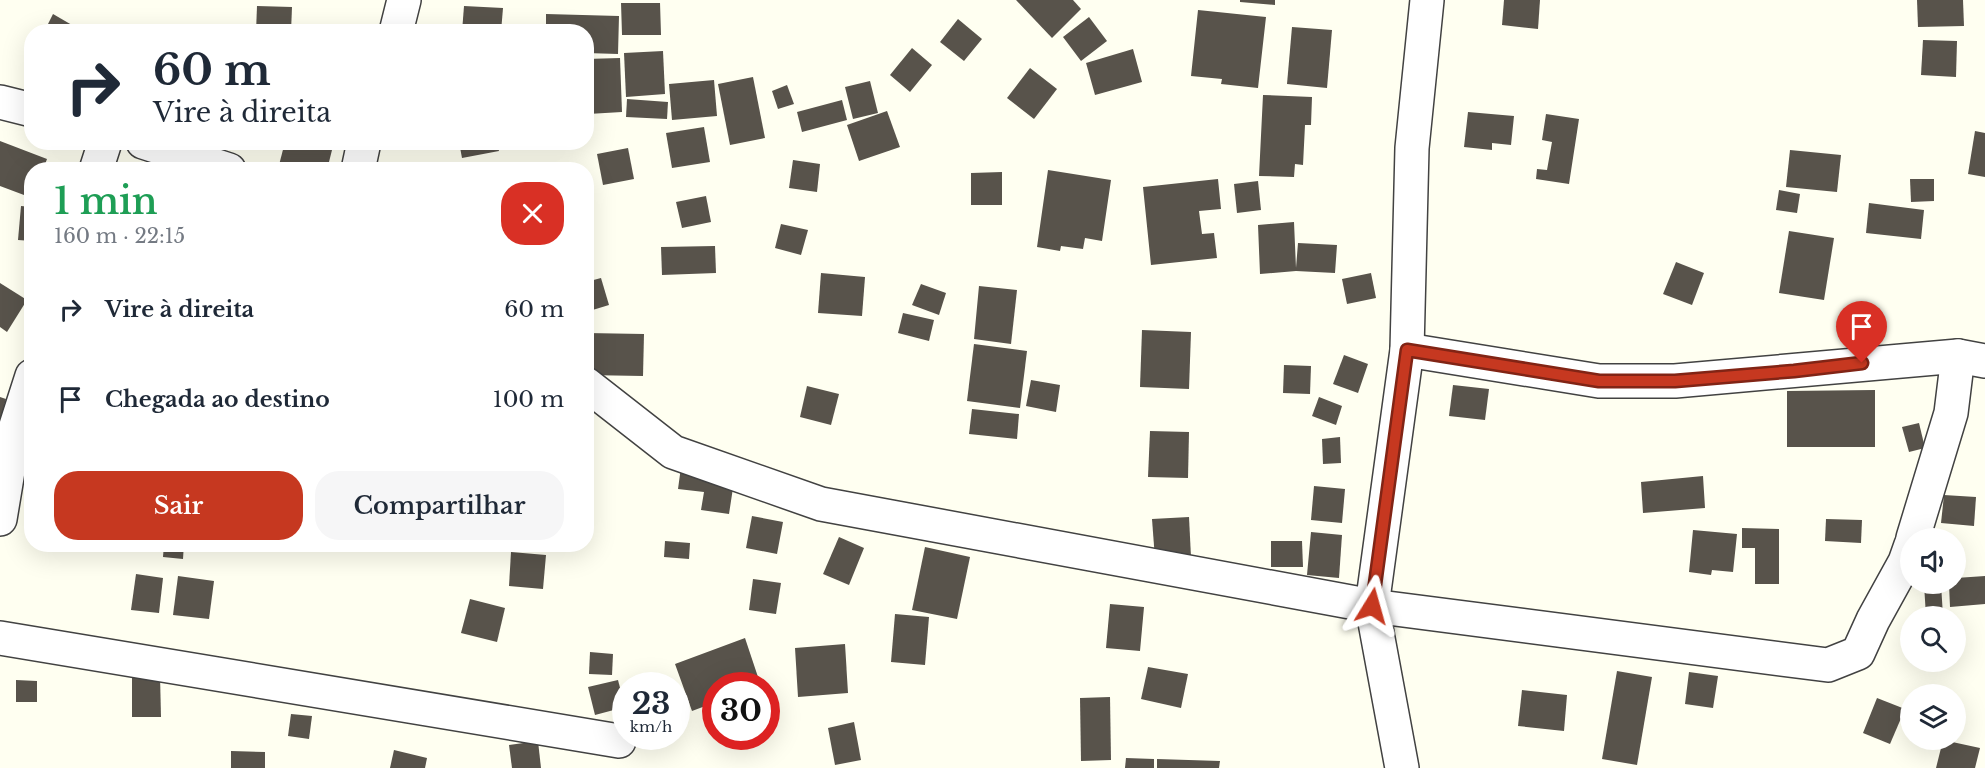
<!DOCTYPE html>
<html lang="pt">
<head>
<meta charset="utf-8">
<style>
	body { margin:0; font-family:"Libre Baskerville",serif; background:#f6f6f7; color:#1f2937; height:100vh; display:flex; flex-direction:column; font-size:22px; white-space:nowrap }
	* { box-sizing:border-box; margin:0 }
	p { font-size:20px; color:#747a83 }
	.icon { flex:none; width:33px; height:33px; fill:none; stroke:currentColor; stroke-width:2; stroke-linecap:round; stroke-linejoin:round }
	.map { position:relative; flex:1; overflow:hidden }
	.drawer { position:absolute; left:24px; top:162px; width:570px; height:390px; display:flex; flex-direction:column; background:#fff; border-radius:24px; box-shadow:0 6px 24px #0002 }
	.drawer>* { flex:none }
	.guide { position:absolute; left:24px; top:24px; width:570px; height:126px; border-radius:24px; box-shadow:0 6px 24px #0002; background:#fff; color:#1f2937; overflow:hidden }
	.controls { position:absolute; left:1900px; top:528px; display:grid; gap:12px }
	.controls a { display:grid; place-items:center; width:66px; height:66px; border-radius:50%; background:#fff; box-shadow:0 6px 24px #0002; font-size:30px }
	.speed { position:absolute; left:612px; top:672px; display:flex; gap:12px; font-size:30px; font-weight:700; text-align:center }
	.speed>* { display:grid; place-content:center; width:78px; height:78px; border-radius:50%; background:#fff; box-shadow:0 6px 24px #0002; line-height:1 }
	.speed small { font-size:15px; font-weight:400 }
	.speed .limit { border:9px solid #d22; background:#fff; color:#111 }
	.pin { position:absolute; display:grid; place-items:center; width:51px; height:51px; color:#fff; margin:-62px -26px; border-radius:50% 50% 50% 0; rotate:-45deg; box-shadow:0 0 6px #0007 }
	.pin .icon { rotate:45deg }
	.me { position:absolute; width:66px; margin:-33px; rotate:8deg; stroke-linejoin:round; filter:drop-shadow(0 0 4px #0008) }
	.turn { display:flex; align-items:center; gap:21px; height:126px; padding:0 30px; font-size:27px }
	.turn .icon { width:78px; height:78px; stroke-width:2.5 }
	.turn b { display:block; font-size:42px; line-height:51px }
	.round { display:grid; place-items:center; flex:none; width:63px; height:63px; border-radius:24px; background:#f6f6f7 }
	.summary { display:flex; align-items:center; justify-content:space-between; height:102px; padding:0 30px }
	h1 { font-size:36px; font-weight:600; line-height:45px; color:#1e9e55 }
	.button { display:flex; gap:12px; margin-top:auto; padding:12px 30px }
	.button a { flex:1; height:69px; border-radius:24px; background:#c63820; color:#fff; font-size:24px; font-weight:600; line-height:69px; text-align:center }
	.button a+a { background:#f6f6f7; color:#1f2937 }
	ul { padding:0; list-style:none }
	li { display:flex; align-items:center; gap:18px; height:90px; padding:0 30px }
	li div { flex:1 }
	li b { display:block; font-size:22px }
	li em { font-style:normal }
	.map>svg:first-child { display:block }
	.building { fill:#58534b }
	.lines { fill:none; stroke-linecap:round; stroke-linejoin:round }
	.street-casing { stroke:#424242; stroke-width:36 }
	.street { stroke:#fff; stroke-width:33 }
	.route-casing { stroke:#812415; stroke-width:15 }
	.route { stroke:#c63820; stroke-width:10 }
</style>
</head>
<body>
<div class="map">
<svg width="1985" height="768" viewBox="0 0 1985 768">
	<rect width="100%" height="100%" fill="#fffff1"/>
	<g class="building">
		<polygon points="1016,0 1073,0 1081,9 1052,38"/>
		<polygon points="1240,0 1275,0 1275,5 1240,2"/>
		<polygon points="1504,0 1540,0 1538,29 1502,25"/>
		<polygon points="1917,0 1963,0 1964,26 1918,27"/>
		<polygon points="621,3 660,3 661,35 622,35"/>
		<polygon points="257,6 292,7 291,32 256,32"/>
		<polygon points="464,6 503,8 501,32 462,32"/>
		<polygon points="1198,10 1266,17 1258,88 1221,84 1222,79 1191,76"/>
		<polygon points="53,14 84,32 44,32"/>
		<polygon points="546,14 619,16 618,54 586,53 586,32 546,32"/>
		<polygon points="1089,17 1107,41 1081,61 1063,37"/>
		<polygon points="958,19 982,39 964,61 940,42"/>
		<polygon points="299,25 335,29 335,32 299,32"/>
		<polygon points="1292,27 1332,30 1327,88 1287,84"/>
		<polygon points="1923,40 1957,41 1956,77 1921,75"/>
		<polygon points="912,48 932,65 910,92 890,75"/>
		<polygon points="1133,49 1142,82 1095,95 1086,63"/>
		<polygon points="663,51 665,94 626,97 624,53"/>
		<polygon points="620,58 622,112 588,114 586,59"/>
		<polygon points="1030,68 1057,89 1034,119 1007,98"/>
		<polygon points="753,77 765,138 730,145 718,84"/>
		<polygon points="714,80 717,116 672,120 669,84"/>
		<polygon points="870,81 878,113 853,119 845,87"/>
		<polygon points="787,85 794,104 778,109 772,91"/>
		<polygon points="1263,95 1312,97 1311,125 1305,125 1303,165 1295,164 1294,177 1259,176"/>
		<polygon points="627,99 668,102 667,119 626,117"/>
		<polygon points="842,100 847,120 802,132 797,112"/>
		<polygon points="887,111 900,147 859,161 847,125"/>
		<polygon points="1468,112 1514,116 1511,145 1492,143 1492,150 1464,147"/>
		<polygon points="1546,114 1579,119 1569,184 1536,179 1537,169 1547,170 1552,142 1542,140"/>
		<polygon points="704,127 710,162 672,168 666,133"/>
		<polygon points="1975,131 1985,133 1985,177 1968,174"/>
		<polygon points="0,141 47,159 43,170 32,170 32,198 0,186"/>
		<polygon points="213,142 236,142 234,149"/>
		<polygon points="285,142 334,142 327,170 297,170 279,165"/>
		<polygon points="459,142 497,142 499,151 462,158"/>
		<polygon points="628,148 634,179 603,185 597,154"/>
		<polygon points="1790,150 1841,155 1837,192 1786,187"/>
		<polygon points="793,160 820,164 817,192 789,188"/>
		<polygon points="1048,170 1111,180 1102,241 1085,238 1083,249 1061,246 1060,251 1037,247"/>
		<polygon points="1002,172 1002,205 971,205 971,173"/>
		<polygon points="1218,179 1221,209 1199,211 1202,234 1214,233 1217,258 1151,265 1143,187"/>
		<polygon points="1910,179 1934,179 1934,201 1911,202"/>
		<polygon points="1258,181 1261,210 1237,213 1234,184"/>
		<polygon points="1779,190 1800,194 1797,213 1776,210"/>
		<polygon points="706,196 711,222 682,228 676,202"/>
		<polygon points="1869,203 1924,210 1921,239 1866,233"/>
		<polygon points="21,206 32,207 32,241 18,240"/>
		<polygon points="1294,222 1296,268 1298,243 1337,245 1335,273 1296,271 1260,274 1258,225"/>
		<polygon points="781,224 808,230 801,255 775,248"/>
		<polygon points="1789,231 1834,238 1824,300 1779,293"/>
		<polygon points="715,246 716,273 662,275 661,247"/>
		<polygon points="1676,262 1704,273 1692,305 1663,294"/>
		<polygon points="821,273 865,277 862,316 818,313"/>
		<polygon points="1371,273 1376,298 1347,304 1342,279"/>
		<polygon points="601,278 609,305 586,312 586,282"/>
		<polygon points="0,283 27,300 7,332 0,327"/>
		<polygon points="921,284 946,293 939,315 912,305"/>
		<polygon points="979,286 1017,290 1011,344 974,339"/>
		<polygon points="903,313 934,320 929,341 898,333"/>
		<polygon points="1142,330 1191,332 1189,389 1140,387"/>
		<polygon points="586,333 644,334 643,376 586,375"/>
		<polygon points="974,344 1027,351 1020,408 967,401"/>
		<polygon points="1344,355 1368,364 1358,393 1333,384"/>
		<polygon points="1284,365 1311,366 1310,394 1283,393"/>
		<polygon points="1031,380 1060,385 1056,412 1026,406"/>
		<polygon points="1453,385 1489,389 1485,420 1449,416"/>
		<polygon points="807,386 839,394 831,425 800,417"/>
		<polygon points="1875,390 1875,447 1787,447 1787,391"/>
		<polygon points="0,397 6,399 1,417 0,417"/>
		<polygon points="1319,397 1342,406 1336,425 1312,416"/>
		<polygon points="972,409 1019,414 1017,439 969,434"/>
		<polygon points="1919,423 1925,448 1909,452 1902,427"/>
		<polygon points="1150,431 1189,432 1188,478 1148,477"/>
		<polygon points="1340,437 1341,463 1323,464 1322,439"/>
		<polygon points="681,467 735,475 729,514 701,510 704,492 678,489"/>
		<polygon points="1703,476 1705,508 1643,513 1641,482"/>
		<polygon points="1314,486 1345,489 1342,523 1311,520"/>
		<polygon points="1944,495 1976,497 1974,526 1941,523"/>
		<polygon points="752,516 783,522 777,554 746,548"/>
		<polygon points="1189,517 1191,557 1155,559 1152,519"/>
		<polygon points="1826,519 1862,520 1861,543 1825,541"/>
		<polygon points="1742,528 1779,529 1779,584 1755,584 1755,548 1742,548"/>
		<polygon points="1693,530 1737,534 1733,572 1712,570 1711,575 1689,572"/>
		<polygon points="1311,532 1342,535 1339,578 1307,575"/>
		<polygon points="839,537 864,548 849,585 823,574"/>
		<polygon points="665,541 690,543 689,559 664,557"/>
		<polygon points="1271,541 1302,541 1303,567 1271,567"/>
		<polygon points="164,544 184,544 183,559 163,557"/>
		<polygon points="511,544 544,544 544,550 510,548"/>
		<polygon points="925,547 970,557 957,619 912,610"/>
		<polygon points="511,552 546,555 543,589 509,586"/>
		<polygon points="136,574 163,578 159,613 131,610"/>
		<polygon points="178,576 214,581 209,619 173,615"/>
		<polygon points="1985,576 1985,604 1950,607 1949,584 1956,584 1956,578"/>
		<polygon points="753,579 781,583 776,614 749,610"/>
		<polygon points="1924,584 1941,584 1943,616 1926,616"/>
		<polygon points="470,599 505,608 497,642 461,633"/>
		<polygon points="1110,604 1144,607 1140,651 1106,648"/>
		<polygon points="895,614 929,617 925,665 891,662"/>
		<polygon points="745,638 761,686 716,686 716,702 692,711 675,664"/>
		<polygon points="845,644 848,693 798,697 795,648"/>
		<polygon points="590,652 613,654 612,675 589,674"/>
		<polygon points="1148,667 1188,674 1181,708 1141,699"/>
		<polygon points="1617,671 1652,677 1637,765 1602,759"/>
		<polygon points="1689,672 1718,676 1713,708 1685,704"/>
		<polygon points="132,675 160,675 161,717 132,717"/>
		<polygon points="16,680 37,681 37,702 16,702"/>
		<polygon points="618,680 625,707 595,715 588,687"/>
		<polygon points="1522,690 1567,695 1564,731 1518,726"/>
		<polygon points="1110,697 1111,760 1081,761 1080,698"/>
		<polygon points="1877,698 1905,709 1890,744 1863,733"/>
		<polygon points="291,714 312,716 309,739 288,736"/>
		<polygon points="854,722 861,760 835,765 828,728"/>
		<polygon points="1914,740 1939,740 1938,742 1914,742"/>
		<polygon points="1943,740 1980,748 1975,768 1936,768"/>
		<polygon points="538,741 541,768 512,768 509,745"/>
		<polygon points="394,750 427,758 425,768 390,768"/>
		<polygon points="231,751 265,752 265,768 231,768"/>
		<polygon points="1126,758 1154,759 1154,768 1125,768"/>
		<polygon points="1157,759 1220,761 1219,768 1157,768"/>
	</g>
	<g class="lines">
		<g class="street-casing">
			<g id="street">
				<polyline points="396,32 404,0"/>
				<polyline points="0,102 32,110"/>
				<polyline points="143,142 229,170"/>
				<polyline points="96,170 105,142"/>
				<polyline points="358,170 364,142"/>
				<polyline points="1407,350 1599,381 1675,381 1958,356 1985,361"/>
				<polyline points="586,384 673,452 821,504 1372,606 1828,665 1858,653 1873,620 1905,562 1911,545"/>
				<polyline points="0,519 15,429 32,376"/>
				<polyline points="1913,538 1951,413 1958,356"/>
				<polyline points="0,638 619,741"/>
				<polyline points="1402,768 1372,606 1407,350 1412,148 1427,0"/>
			</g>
		</g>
		<use href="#street" class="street"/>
	</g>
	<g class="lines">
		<g class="route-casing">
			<polyline id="route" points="1372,606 1407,350 1599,381 1675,381 1794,371 1862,363"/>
		</g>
		<use href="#route" class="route"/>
	</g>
</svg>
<div class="controls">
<a><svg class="icon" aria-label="sound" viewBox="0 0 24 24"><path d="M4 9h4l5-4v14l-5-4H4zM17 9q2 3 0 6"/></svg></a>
<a><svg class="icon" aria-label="search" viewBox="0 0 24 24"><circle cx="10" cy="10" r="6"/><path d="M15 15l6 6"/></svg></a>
<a><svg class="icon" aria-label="layers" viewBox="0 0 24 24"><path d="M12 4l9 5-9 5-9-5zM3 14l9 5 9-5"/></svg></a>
</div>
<div class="speed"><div>23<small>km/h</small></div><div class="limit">30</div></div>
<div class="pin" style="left:1862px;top:363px;background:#d93025"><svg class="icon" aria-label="arrive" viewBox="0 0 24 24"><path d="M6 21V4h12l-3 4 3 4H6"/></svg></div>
<svg class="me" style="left:1372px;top:606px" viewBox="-20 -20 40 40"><path d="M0-17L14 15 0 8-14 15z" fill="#c63820" stroke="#fff" stroke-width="4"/></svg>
<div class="guide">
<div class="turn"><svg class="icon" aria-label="right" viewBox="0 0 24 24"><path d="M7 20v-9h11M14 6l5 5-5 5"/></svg><div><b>60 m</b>Vire à direita</div></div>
</div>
<section class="drawer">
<div class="summary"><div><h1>1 min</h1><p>160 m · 22:15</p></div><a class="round" style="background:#d93025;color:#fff"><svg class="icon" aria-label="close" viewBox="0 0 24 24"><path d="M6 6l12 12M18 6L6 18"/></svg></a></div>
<ul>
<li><svg class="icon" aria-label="right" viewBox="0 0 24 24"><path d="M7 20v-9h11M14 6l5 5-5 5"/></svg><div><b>Vire à direita</b></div><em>60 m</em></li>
<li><svg class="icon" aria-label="arrive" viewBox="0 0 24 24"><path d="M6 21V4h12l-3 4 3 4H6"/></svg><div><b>Chegada ao destino</b></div><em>100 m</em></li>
</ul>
<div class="button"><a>Sair</a><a>Compartilhar</a></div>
</section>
</div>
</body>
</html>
